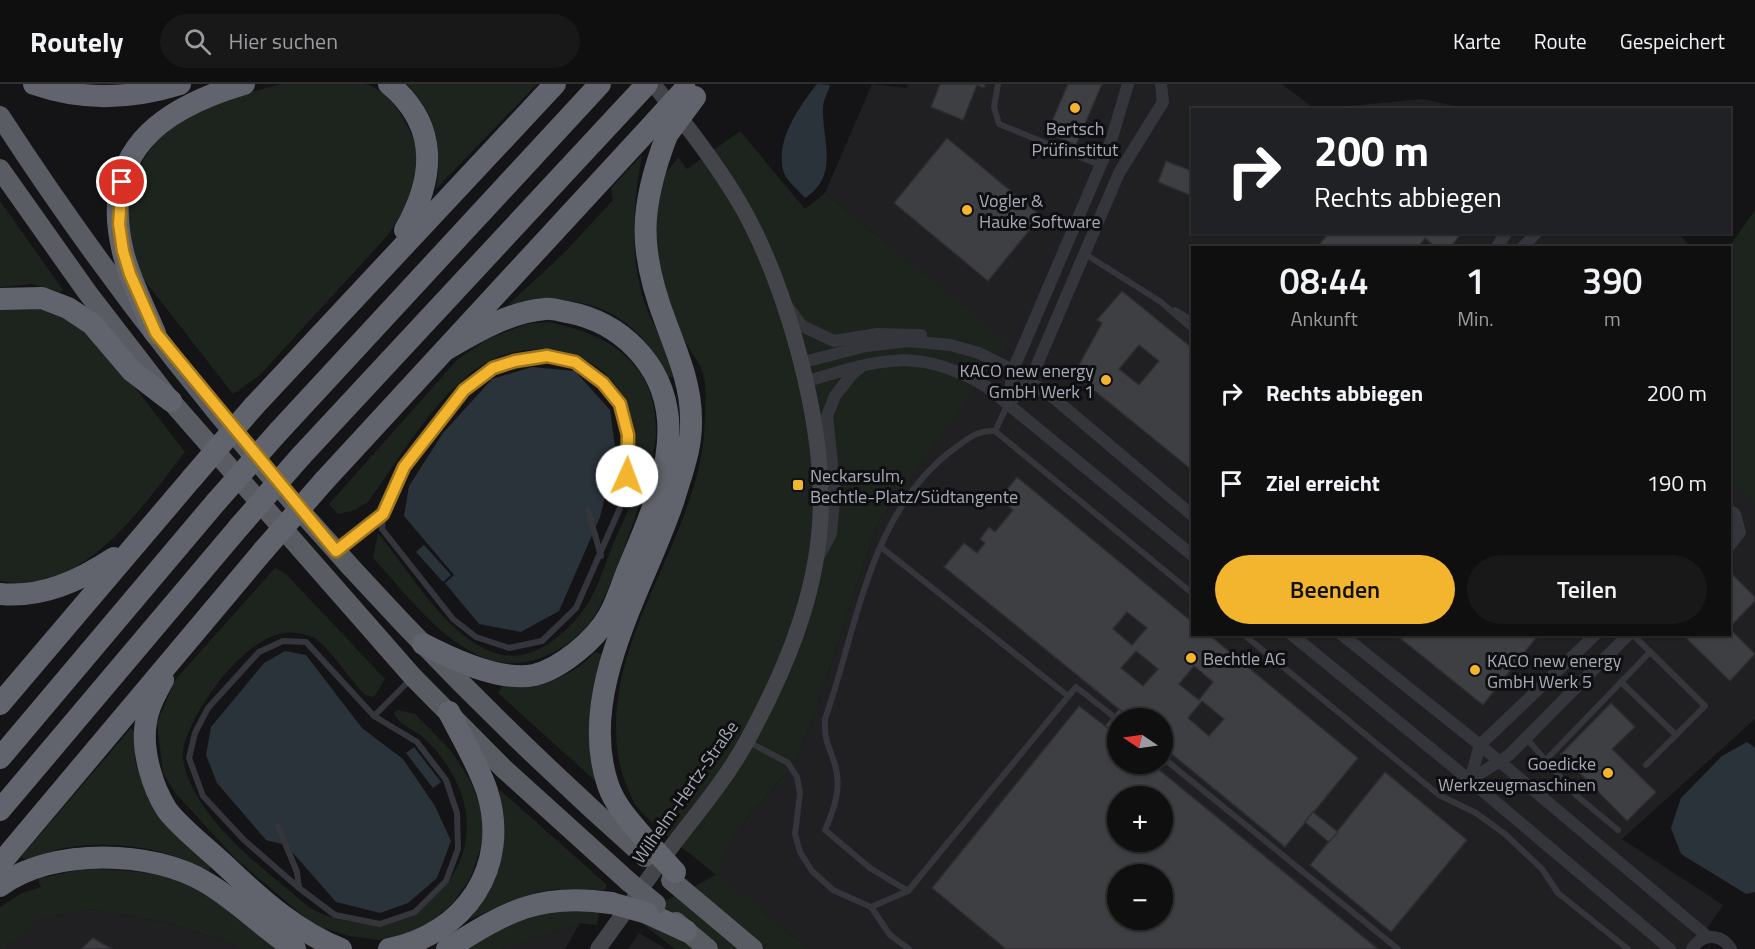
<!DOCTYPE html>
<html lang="de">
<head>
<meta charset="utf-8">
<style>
	body { margin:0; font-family:"Titillium Web",sans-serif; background:#181819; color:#f1f3f6; height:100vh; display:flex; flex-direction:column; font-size:22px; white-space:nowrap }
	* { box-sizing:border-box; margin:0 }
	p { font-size:20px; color:#9b9c9f }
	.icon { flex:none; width:33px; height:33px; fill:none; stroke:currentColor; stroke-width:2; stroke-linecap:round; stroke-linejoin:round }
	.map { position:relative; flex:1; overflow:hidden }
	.drawer { position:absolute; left:1191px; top:162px; width:540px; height:390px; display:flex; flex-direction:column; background:#0f0f10; border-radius:0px; box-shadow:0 2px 4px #0004,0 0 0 2px #2f2f30 }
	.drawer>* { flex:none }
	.banner { position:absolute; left:1191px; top:24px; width:540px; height:126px; border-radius:0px; box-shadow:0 2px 4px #0004,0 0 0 2px #2f2f30; background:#202124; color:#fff; overflow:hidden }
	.needle { width:39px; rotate:283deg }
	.fabs { position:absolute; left:1107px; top:624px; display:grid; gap:12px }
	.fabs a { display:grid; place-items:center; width:66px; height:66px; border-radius:50%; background:#0f0f10; box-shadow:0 2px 4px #0004,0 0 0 2px #2f2f30; font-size:30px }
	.pin { position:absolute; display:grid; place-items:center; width:51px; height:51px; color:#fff; margin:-26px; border:3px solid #fff; border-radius:50%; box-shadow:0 2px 6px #0007 }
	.me { position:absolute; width:66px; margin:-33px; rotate:2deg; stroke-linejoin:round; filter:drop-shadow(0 0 4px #0008) }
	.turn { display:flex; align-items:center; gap:21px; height:126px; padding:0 24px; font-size:27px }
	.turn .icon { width:78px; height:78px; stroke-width:2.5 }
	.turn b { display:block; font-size:42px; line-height:51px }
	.eta { display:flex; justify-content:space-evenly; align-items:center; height:102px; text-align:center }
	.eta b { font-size:36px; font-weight:600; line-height:42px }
	.cta { display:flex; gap:12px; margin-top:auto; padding:12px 24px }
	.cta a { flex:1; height:69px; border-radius:36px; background:#f4b52e; color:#111; font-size:24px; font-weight:600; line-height:69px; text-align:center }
	.cta a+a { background:#181819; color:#f1f3f6 }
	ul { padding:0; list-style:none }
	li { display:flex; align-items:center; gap:18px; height:90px; padding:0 24px }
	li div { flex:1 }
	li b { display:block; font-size:22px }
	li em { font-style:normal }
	header { display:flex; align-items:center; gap:36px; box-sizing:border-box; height:84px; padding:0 30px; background:#0f0f10; border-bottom:2px solid #2f2f30 }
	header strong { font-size:28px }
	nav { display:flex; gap:33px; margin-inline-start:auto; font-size:21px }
	.search { width:420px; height:54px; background:#181819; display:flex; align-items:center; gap:15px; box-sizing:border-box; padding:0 21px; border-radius:33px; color:#9b9c9f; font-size:22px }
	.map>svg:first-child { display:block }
	.built { fill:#202023; fill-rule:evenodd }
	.green { fill:#1c241d }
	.water { fill:#2a323a }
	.building { fill:#3e3f43; stroke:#2e2e32; stroke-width:1.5; fill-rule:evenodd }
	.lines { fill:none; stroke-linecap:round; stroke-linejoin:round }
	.service { stroke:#35363b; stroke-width:6 }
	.minor { stroke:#35363b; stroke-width:12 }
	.secondary { stroke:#43454b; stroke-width:16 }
	.trunk { stroke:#595c63; stroke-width:20 }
	.motorway { stroke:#61646c; stroke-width:22 }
	.trunk-bridge { stroke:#595c63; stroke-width:20 }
	.motorway-bridge { stroke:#61646c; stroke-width:22 }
	.route-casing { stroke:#9f761e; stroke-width:15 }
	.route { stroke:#f4b52e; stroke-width:10 }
	.poi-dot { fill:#f4b52e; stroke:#0f0f11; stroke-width:2 }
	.labels { text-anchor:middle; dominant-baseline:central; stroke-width:6; stroke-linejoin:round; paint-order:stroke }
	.poi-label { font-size:18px; fill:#a5aab6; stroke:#0f0f11; text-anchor:start }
	.street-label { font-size:18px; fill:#a5aab6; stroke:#0f0f11 }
</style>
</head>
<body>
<header>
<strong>Routely</strong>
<div class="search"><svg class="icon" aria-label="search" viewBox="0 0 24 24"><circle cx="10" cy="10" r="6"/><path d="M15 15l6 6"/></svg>Hier suchen</div>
<nav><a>Karte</a><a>Route</a><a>Gespeichert</a></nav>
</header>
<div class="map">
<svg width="1755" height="865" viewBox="0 0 1755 865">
	<rect width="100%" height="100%" fill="#141416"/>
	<g class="built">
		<path d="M872 0 906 4 908 0H1282L1315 25 1423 15 1468 25 1192 26V148H1677L1691 163 1192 164V550H1730V181L1755 183V635L1622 755 1723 821 1693 865H809L716 791 726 765 750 730 795 679 813 634 877 440 1007 259 825 109ZM1118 634H1162V680H1118ZM1118 712H1162V758H1118ZM1118 790H1162V836H1118Z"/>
		<polygon points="92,825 168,839 231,859 239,865 4,865 37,835"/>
		<polygon points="580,839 565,865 502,865 504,864"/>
		<polygon points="639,849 663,863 666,865 628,865"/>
	</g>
	<g class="green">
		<path d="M282 0C305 0 344 0 365 0 396 7 425 64 417 93 411 114 400 133 388 151L259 292 233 310 145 197C123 154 121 108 149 67 157 57 167 44 178 37 208 18 247 9 282 0Z"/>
		<path d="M406 0H537L436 105C443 67 436 27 406 0Z"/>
		<path d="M740 47 805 125 825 109 1008 259 877 440 813 634 795 679 750 730 726 765 717 791 809 865H675L634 833 716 791C699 776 644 736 635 720 628 708 622 690 619 677 598 560 693 464 704 352 705 337 707 307 704 293 701 279 688 265 683 253 662 204 642 147 663 95 665 88 674 80 678 73L687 85Z"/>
		<path d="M642 71C633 119 629 170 644 217 653 243 668 267 676 293H669C631 223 583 207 508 221L565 168 613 116 611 104Z"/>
		<polygon points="0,117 63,206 60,208 32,200 0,203"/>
		<polygon points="1755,126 1755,419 1730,396 1729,163"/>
		<path d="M30 222 65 232 105 265 185 368C141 424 83 513 0 497V225Z"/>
		<path d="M550 238C585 247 616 256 639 287 651 304 656 327 656 348 657 378 609 518 589 540 567 564 535 584 501 578 449 570 407 510 373 474L378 449C410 487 451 561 503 571 537 577 571 546 588 519 598 503 604 483 611 465 617 450 626 434 630 419 644 357 635 285 563 268 535 261 501 267 477 284 431 318 401 373 368 418L355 426 338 430 329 420 458 275 488 255 527 240Z"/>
		<path d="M275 484 286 490 385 595 374 613 365 611C350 596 331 566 317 556 313 552 302 550 296 549 251 541 190 627 183 666 182 672 184 681 186 688 206 745 266 786 310 824 383 865 481 811 465 724 461 700 443 671 424 654 415 646 398 641 394 629L398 626 415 630 452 668 471 698 482 728 483 756 471 793 453 819 429 840 408 849 378 856 349 852 314 841 236 775 176 710 163 689 157 639 175 596Z"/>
		<path d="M595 568 602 570V703L498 609 503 601C540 604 570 595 595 568Z"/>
		<path d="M131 644 135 649V677L148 715 211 782 209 787C164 763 114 756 64 764 52 766 40 773 29 778L21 773Z"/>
		<polygon points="500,706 607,801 605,806 557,805 534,809 470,835 482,818 503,738 498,709"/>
		<path d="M82 785C124 786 165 786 203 808 229 823 251 848 276 865H239L231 859 168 839 92 825 38 835 4 865H0V823L22 809 41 803 38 795Z"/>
		<polygon points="600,823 597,841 580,839 502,865 465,865 529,830"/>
	</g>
	<g class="water">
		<path d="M817 0 830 1C828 8 823 16 823 24 822 56 840 92 805 114 799 107 787 97 784 89 774 57 799 23 817 0Z"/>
		<polygon points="532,283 575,287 610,326 616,370 600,433 559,527 521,548 479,540 445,499 454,491 404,432 409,402 443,349 492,295"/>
		<polygon points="424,461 451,491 443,498 416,468"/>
		<polygon points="285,567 306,571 362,644 403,675 435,722 451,757 437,794 408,819 380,829 336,818 286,761 266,756 217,699 206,671 211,643 264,579"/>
		<polygon points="1747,658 1755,664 1755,808 1746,810 1681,770 1671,744 1681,714 1722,672"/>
		<polygon points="414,663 441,698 433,704 406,669"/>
	</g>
	<g class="building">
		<polygon points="940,0 985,0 984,4 977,1 963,36 931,23"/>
		<polygon points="1068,0 1102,0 1076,61 1047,49"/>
		<polygon points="947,54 1041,132 988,197 894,119"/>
		<polygon points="1166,77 1192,87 1192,112 1158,98"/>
		<polygon points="1329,148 1462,148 1450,164 1437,164 1425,154 1417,164 1317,164"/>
		<path d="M1122 207 1192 264V386L1074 290 1102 239 1097 236ZM1139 261 1159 277 1139 301 1119 285Z"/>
		<path d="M1017 393 1192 538V550H1208L1358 674 1285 763 1162 662V634H1130L944 483 964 459 977 469 985 459 980 455 989 443 995 448 1013 426 999 415ZM1127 528 1147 544 1132 561 1113 545ZM1136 567 1158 585 1143 602 1121 584ZM1194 582 1213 598 1199 616 1179 600ZM1202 617 1224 635 1209 652 1188 634Z"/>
		<polygon points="1730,488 1755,513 1755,517 1730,543"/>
		<polygon points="1730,545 1755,570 1730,597 1682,550 1730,550"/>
		<polygon points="1395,550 1539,550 1483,621"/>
		<polygon points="1611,619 1635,643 1612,665 1656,708 1627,737 1561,670"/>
		<path d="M1079 622 1118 652V680H1152L1378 865H1006L932 804ZM1118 712H1162V758H1118ZM1118 790H1162V836H1118Z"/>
		<polygon points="1119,625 1126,631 1118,634 1118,642 1113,648 1105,642"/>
		<polygon points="1385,688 1467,756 1391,848 1310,781"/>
		<polygon points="1313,728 1338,748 1329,758 1305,738"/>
		<polygon points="93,854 112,865 81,865"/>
	</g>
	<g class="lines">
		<g class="service">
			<polyline points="998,0 994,23 999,40 1100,81"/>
			<polyline points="1085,170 1161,218 1192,245"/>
			<polyline points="1175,226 1192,236"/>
			<polyline points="1008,320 995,347 1192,509"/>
			<polyline points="588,426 601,472"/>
			<polyline points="881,463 1068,612"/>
			<polyline points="339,465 383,430 404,383 464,305 493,283 547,272 575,278 603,299 619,320 628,351 627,392 620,424 576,524 542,557 509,564 476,553 453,535 382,445 383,430"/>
			<polyline points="1243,550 1439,711 1476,729 1505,750 1542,785 1558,809 1628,865"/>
			<polyline points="1632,550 1705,622 1646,681"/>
			<polygon points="283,557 306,558 374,632 417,658 446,696 457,729 458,765 446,797 415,828 380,840 335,831 299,804 244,756 203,712 189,674 195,649 208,624 259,568"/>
			<polyline points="1621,598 1676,651"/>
			<polyline points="374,632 410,596"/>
			<polyline points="1526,654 1577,712 1618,746"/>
			<polyline points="749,658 788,679 797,693 800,709 795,750 800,768 812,787 833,806 871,823 890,851 909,865"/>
			<polyline points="1162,673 1398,865"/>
			<polyline points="1544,678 1650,568"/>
			<polyline points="278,742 297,788 299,804"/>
			<path d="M908 807 870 784 825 746C834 726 842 703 835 681 829 660 824 659 825 635 858 542 869 427 955 364 969 354 977 346 995 347"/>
			<polyline points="871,823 908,807 1076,603 1118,636"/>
		</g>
		<g class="minor">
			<polyline points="1496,164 1507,148"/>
			<polyline points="1522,164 1537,148"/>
			<polyline points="788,223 802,242 834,257 877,250 921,251"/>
			<polyline points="800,279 866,262 909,257 950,261 979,269 1013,286 1055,315 1192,431"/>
			<path d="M805 298C877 276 917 261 987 303L1192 471"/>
			<polyline points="1008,320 1030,297 1119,89 1163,18 1161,0"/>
			<polyline points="1008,320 1013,286 1111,57 1128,0"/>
			<polyline points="1730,427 1735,430 1740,448 1730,461"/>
			<polyline points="819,472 831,450 835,407 827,332 835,312 852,290 861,283"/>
			<polyline points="1291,550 1478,703 1670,865"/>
			<polyline points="1341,550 1480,661 1708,853"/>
			<polyline points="1470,696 1509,671 1629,550"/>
			<polyline points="1470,696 1480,661 1596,550"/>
			<path d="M1692 865C1702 849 1721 849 1731 865"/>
		</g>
		<path class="secondary" d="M598 865C623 831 647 796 672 762 698 728 727 694 748 655 784 589 815 516 820 440 827 346 787 199 739 118 714 76 684 38 653 0"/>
		<g class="trunk">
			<path d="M0 32C176 304 403 558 645 773"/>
			<polyline points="0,85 87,208 171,317 413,593 503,684 629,798"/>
			<polyline points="671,796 753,865"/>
			<polyline points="676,838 708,865"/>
		</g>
		<g class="motorway">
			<path d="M34 0C82 17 132 15 180 0"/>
			<path d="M389 0C439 41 435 94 405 146"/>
			<polyline points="0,215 42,214 68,224 92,240 132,287 171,317"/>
			<path d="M155 249C144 223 130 196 123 168 99 69 159 25 244 0"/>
			<polyline points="254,322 555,0"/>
			<polyline points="279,347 600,0"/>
			<polyline points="301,372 647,0"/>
			<polyline points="324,397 656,37"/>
			<path d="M0 510C42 514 79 497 114 474"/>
			<path d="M423 560C452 575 500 598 534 591 560 585 595 556 608 533 617 518 622 499 629 483 648 437 672 387 668 335 663 280 621 238 567 228 560 227 552 224 545 225 509 228 476 248 445 266"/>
			<path d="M163 596C156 609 148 623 146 638 141 665 152 703 167 726 181 745 213 769 230 786 263 817 298 848 341 865"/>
			<polyline points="0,620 192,394"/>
			<polyline points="0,674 216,418"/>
			<polyline points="0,726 239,443"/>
			<path d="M653 764C637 745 616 725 608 701 576 606 645 503 674 415 682 388 692 363 691 335 691 301 678 271 666 239 638 166 639 124 667 51"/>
			<polyline points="0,780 263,467"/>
			<path d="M0 802C52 763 154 766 207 799 239 818 264 845 295 865"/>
			<polyline points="647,829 686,847"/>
			<path d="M389 865C465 850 511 783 487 707 478 680 462 654 449 628"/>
			<path d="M447 865C507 828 538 808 611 819"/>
		</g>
		<polyline class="trunk-bridge" points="629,798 656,820"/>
		<g class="motorway-bridge">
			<polyline points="656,37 685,5"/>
			<polyline points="667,51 695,13"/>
			<polyline points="192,394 254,322"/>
			<polyline points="216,418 279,347"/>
			<polyline points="239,443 301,372"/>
			<polyline points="263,467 324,397"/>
			<polyline points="653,764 675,788"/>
			<polyline points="611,819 647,829"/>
		</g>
	</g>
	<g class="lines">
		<g class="route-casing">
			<polyline id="route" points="122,98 119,140 123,167 130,190 156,249 336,467 383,430 404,383 464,306 493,284 515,277 547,272 575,278 603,299 620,320 628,351 627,392"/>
		</g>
		<use href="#route" class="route"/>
	</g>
	<g class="poi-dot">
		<circle cx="1075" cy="24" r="6"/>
		<circle cx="967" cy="126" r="6"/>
		<circle cx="1106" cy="296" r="6"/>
		<rect x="792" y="395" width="12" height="12" rx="3"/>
		<circle cx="1191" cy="574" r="6"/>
		<circle cx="1475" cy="586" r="6"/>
		<circle cx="1608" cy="689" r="6"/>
	</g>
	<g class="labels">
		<g class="poi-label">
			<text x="1075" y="44" text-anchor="middle">Bertsch<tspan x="1075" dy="21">Prüfinstitut</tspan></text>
			<text x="979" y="116">Vogler &amp;<tspan x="979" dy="21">Hauke Software</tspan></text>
			<text x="1094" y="286" text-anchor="end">KACO new energy<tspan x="1094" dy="21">GmbH Werk 1</tspan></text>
			<text x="810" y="391">Neckarsulm,<tspan x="810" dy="21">Bechtle-Platz/Südtangente</tspan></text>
			<text x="1203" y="574">Bechtle AG</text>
			<text x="1487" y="576">KACO new energy<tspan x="1487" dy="21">GmbH Werk 5</tspan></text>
			<text x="1596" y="679" text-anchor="end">Goedicke<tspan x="1596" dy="21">Werkzeugmaschinen</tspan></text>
		</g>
		<g class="street-label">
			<text transform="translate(685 708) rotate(-55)">Wilhelm-Hertz-Straße</text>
		</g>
	</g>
</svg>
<div class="fabs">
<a><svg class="needle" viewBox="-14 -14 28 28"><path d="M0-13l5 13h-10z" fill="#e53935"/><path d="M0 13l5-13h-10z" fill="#9b9c9f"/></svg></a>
<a>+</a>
<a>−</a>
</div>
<div class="pin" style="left:122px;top:98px;background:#d93025"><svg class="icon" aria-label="arrive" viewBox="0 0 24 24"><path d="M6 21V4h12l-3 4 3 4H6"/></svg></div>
<svg class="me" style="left:627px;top:392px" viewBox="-20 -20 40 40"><circle r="19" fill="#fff"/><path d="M0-13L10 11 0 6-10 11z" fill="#f4b52e"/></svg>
<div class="banner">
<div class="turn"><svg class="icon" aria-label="right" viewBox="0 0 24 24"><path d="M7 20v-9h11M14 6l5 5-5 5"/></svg><div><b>200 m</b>Rechts abbiegen</div></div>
</div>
<section class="drawer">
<div class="eta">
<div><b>08:44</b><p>Ankunft</p></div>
<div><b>1</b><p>Min.</p></div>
<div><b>390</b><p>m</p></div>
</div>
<ul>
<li><svg class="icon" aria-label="right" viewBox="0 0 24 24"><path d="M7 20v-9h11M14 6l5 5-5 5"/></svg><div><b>Rechts abbiegen</b></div><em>200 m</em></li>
<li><svg class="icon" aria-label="arrive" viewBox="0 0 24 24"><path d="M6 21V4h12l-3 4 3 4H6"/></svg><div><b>Ziel erreicht</b></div><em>190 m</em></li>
</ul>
<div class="cta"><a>Beenden</a><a>Teilen</a></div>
</section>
</div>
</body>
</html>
